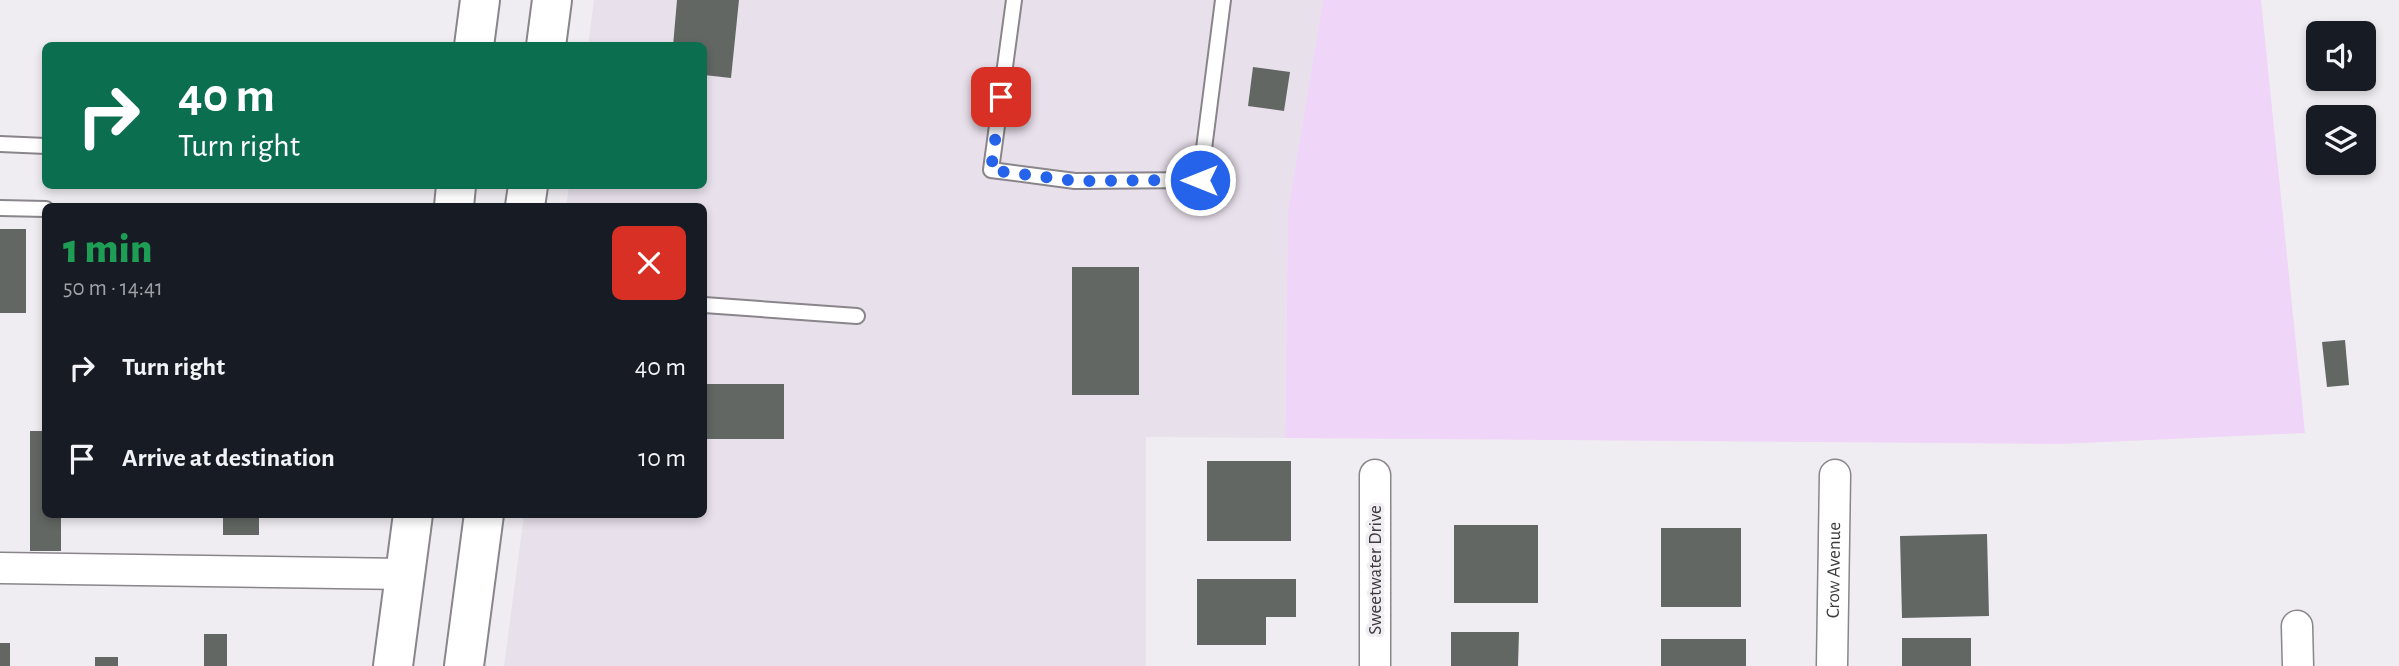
<!DOCTYPE html>
<html lang="en">
<head>
<meta charset="utf-8">
<style>
	body { margin:0; font-family:"Alegreya Sans",sans-serif; background:#20242c; color:#f1f3f6; height:100vh; display:flex; flex-direction:column; font-size:26px; white-space:nowrap }
	* { box-sizing:border-box; margin:0 }
	p { font-size:23px; color:#9ea1a6 }
	.icon { flex:none; width:38px; height:38px; fill:none; stroke:currentColor; stroke-width:2; stroke-linecap:round; stroke-linejoin:round }
	.map { position:relative; flex:1; overflow:hidden }
	.side { position:absolute; left:42px; top:203px; width:665px; height:315px; display:flex; flex-direction:column; background:#171b24; border-radius:10px; box-shadow:0 4px 10px #0003 }
	.side>* { flex:none }
	.guide { position:absolute; left:42px; top:42px; width:665px; height:147px; border-radius:10px; box-shadow:0 4px 10px #0003; background:#0b6e4f; color:#fff; overflow:hidden }
	.buttons { position:absolute; left:2306px; top:21px; display:grid; gap:14px }
	.buttons a { display:grid; place-items:center; width:70px; height:70px; border-radius:10px; background:#171b24; box-shadow:0 4px 10px #0003; font-size:35px }
	.pin { position:absolute; display:grid; place-items:center; width:60px; height:60px; color:#fff; margin:-30px; border-radius:14px; box-shadow:0 4px 10px #0006 }
	.me { position:absolute; width:77px; margin:-38px; rotate:270deg; stroke-linejoin:round; filter:drop-shadow(0 0 5px #0008) }
	.turn { display:flex; align-items:center; gap:24px; height:147px; padding:0 21px; font-size:32px }
	.turn .icon { width:91px; height:91px; stroke-width:2.5 }
	.turn b { display:block; font-size:49px; line-height:60px }
	.round { display:grid; place-items:center; flex:none; width:74px; height:74px; border-radius:10px; background:#20242c }
	.headline { display:flex; align-items:center; justify-content:space-between; height:119px; padding:0 21px }
	h1 { font-size:42px; font-weight:800; line-height:52px; color:#1e9e55 }
	ul { padding:0; list-style:none }
	li { display:flex; align-items:center; gap:21px; height:91px; padding:0 21px }
	li div { flex:1 }
	li b { display:block; font-size:26px }
	li em { font-style:normal }
	.map>svg:first-child { display:block }
	.built { fill:#e8e0eb }
	.green { fill:#efd5f7 }
	.building { fill:#626763 }
	.lines { fill:none; stroke-linecap:round; stroke-linejoin:round }
	.lane-casing { stroke:#89858a; stroke-width:18 }
	.street-casing { stroke:#89858a; stroke-width:33 }
	.primary-casing { stroke:#89858a; stroke-width:42 }
	.lane { stroke:#fff; stroke-width:14 }
	.street { stroke:#fff; stroke-width:30 }
	.primary { stroke:#fff; stroke-width:38 }
	.route { stroke:#2563eb; stroke-width:12; stroke-dasharray:0 21.6 }
	.labels { text-anchor:middle; dominant-baseline:central; stroke-width:7; stroke-linejoin:round; paint-order:stroke }
	.street-label { font-size:19px; fill:#3d3b3d; stroke:#f0edf2 }
</style>
</head>
<body>
<div class="map">
<svg width="2399" height="666" viewBox="0 0 2399 666">
	<rect width="100%" height="100%" fill="#f0edf2"/>
	<polygon class="built" points="594,0 1323,0 1288,210 1285,438 1146,437 1146,666 504,666 524,515 704,514 704,206 566,206 569,186 704,186 704,46 588,45"/>
	<polygon class="green" points="1323,0 2261,0 2305,433 2060,444 1285,438 1288,210"/>
	<g class="building">
		<polygon points="677,0 739,0 731,78 704,75 704,46 673,46"/>
		<polygon points="1253,67 1290,72 1284,111 1248,106"/>
		<rect x="0" y="229" width="26" height="84"/>
		<rect x="1072" y="267" width="67" height="128"/>
		<polygon points="2345,340 2349,385 2327,387 2322,342"/>
		<rect x="704" y="384" width="80" height="55"/>
		<polygon points="30,431 46,431 46,514 61,514 61,551 30,551"/>
		<rect x="1207" y="461" width="84" height="80"/>
		<rect x="223" y="514" width="36" height="21"/>
		<rect x="1454" y="525" width="84" height="78"/>
		<rect x="1661" y="528" width="80" height="79"/>
		<polygon points="1987,534 1989,616 1902,618 1900,536"/>
		<polygon points="1197,579 1296,579 1296,617 1266,617 1266,645 1197,645"/>
		<polygon points="1451,632 1519,632 1518,666 1451,666"/>
		<rect x="204" y="634" width="23" height="32"/>
		<rect x="1902" y="638" width="69" height="28"/>
		<rect x="1661" y="639" width="85" height="27"/>
		<rect x="0" y="643" width="10" height="23"/>
		<rect x="95" y="657" width="23" height="9"/>
	</g>
	<g class="lines">
		<g class="lane-casing">
			<g id="lane">
				<polyline points="1014,0 991,170 1075,181 1200,180 1223,0"/>
				<polyline points="0,144 46,146"/>
				<polyline points="0,208 46,209"/>
				<polyline points="704,305 857,316"/>
			</g>
		</g>
		<g class="street-casing">
			<g id="street">
				<polyline points="0,568 405,574"/>
				<polyline points="2297,626 2298,666"/>
				<polyline points="1375,666 1375,475"/>
				<path id="s1" d="M1832 666 1835 475"/>
			</g>
		</g>
		<g class="primary-casing">
			<g id="primary">
				<polyline points="474,46 480,0"/>
				<polyline points="546,46 552,0"/>
				<polyline points="454,206 456,186"/>
				<polyline points="525,206 528,186"/>
				<polyline points="393,666 413,514"/>
				<polyline points="464,666 484,514"/>
			</g>
		</g>
		<use href="#lane" class="lane"/>
		<use href="#street" class="street"/>
		<use href="#primary" class="primary"/>
	</g>
	<g class="lines">
		<polyline class="route" points="1001,97 991,170 1075,181 1200,180"/>
	</g>
	<g class="labels">
		<g class="street-label">
			<text transform="translate(1375 570) rotate(-90)">Sweetwater Drive</text>
			<text stroke="none"><textPath href="#s1" startOffset="96">Crow Avenue</textPath></text>
		</g>
	</g>
</svg>
<div class="buttons">
<a><svg class="icon" aria-label="sound" viewBox="0 0 24 24"><path d="M4 9h4l5-4v14l-5-4H4zM17 9q2 3 0 6"/></svg></a>
<a><svg class="icon" aria-label="layers" viewBox="0 0 24 24"><path d="M12 4l9 5-9 5-9-5zM3 14l9 5 9-5"/></svg></a>
</div>
<div class="pin" style="left:1001px;top:97px;background:#d93025"><svg class="icon" aria-label="arrive" viewBox="0 0 24 24"><path d="M6 21V4h12l-3 4 3 4H6"/></svg></div>
<svg class="me" style="left:1200px;top:180px" viewBox="-20 -20 40 40"><circle r="17" fill="#2563eb" stroke="#fff" stroke-width="3"/><path d="M0-11L8 9 0 5-8 9z" fill="#fff"/></svg>
<div class="guide">
<div class="turn"><svg class="icon" aria-label="right" viewBox="0 0 24 24"><path d="M7 20v-9h11M14 6l5 5-5 5"/></svg><div><b>40 m</b>Turn right</div></div>
</div>
<section class="side">
<div class="headline"><div><h1>1 min</h1><p>50 m · 14:41</p></div><a class="round" style="background:#d93025;color:#fff"><svg class="icon" aria-label="close" viewBox="0 0 24 24"><path d="M6 6l12 12M18 6L6 18"/></svg></a></div>
<ul>
<li><svg class="icon" aria-label="right" viewBox="0 0 24 24"><path d="M7 20v-9h11M14 6l5 5-5 5"/></svg><div><b>Turn right</b></div><em>40 m</em></li>
<li><svg class="icon" aria-label="arrive" viewBox="0 0 24 24"><path d="M6 21V4h12l-3 4 3 4H6"/></svg><div><b>Arrive at destination</b></div><em>10 m</em></li>
</ul>
</section>
</div>
</body>
</html>
